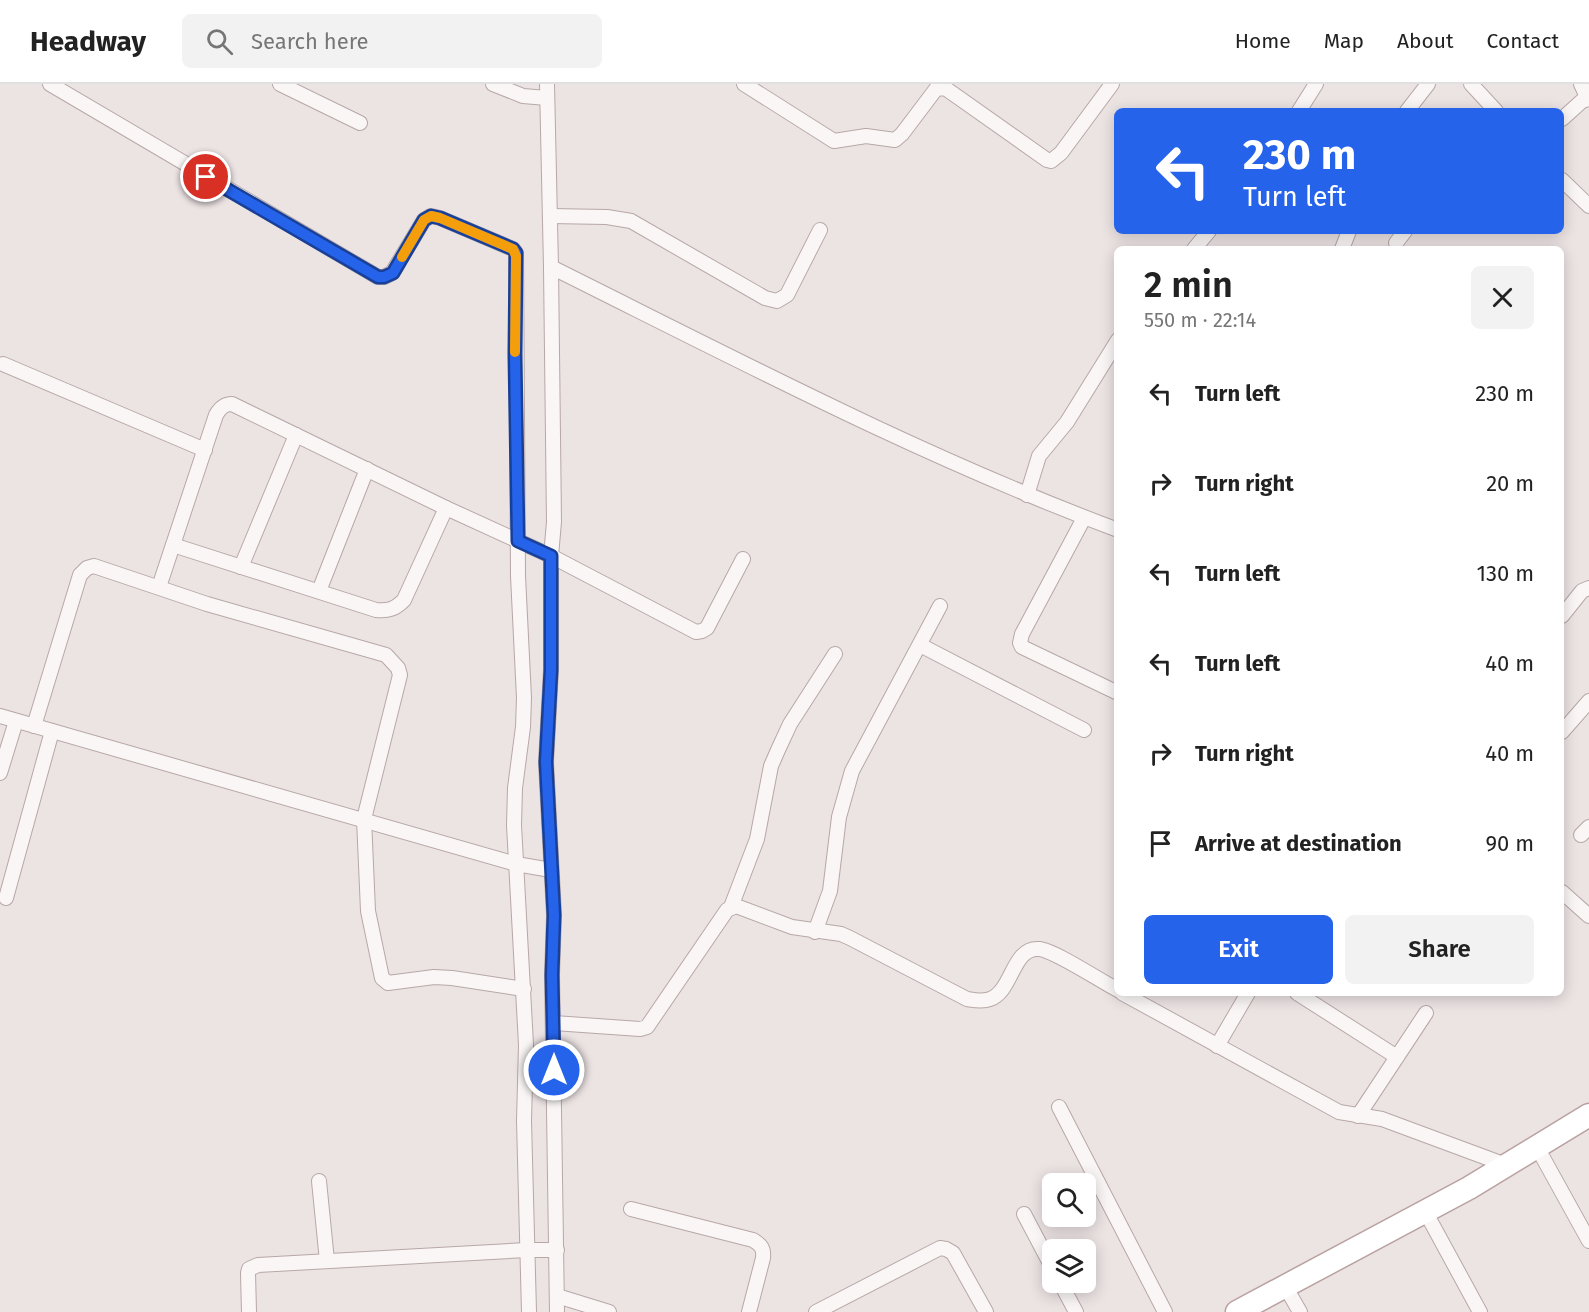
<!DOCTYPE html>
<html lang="en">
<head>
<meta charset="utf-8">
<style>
	body { margin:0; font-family:"Fira Sans",sans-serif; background:#f2f2f2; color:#222; height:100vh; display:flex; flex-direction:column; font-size:22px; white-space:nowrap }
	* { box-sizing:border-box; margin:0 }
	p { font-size:20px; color:#767676 }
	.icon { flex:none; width:33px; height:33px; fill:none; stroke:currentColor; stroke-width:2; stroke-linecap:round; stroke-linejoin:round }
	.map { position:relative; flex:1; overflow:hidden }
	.side { position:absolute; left:1114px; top:162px; width:450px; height:750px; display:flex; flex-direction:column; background:#fff; border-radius:9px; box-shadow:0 3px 15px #0003 }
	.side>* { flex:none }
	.hud { position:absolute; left:1114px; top:24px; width:450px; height:126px; border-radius:9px; box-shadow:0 3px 15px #0003; background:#2563eb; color:#fff; overflow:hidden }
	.controls { position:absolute; left:1042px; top:1089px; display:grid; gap:12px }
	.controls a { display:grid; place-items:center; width:54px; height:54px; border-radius:9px; background:#fff; box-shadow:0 3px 15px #0003; font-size:30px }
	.pin { position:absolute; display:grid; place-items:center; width:51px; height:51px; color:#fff; margin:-26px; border:3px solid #fff; border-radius:50%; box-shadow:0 2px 6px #0007 }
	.me { position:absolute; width:66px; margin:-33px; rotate:0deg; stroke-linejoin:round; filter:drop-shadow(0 0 4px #0008) }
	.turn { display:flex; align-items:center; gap:21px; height:126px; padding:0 30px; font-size:27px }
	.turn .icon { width:78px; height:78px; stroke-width:2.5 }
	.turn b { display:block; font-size:42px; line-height:51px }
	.round { display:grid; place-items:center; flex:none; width:63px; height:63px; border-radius:9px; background:#f2f2f2 }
	.summary { display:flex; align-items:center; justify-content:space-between; height:102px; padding:0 30px }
	h1 { font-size:36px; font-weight:600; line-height:45px }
	.primary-button { display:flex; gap:12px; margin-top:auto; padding:12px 30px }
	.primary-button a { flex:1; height:69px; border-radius:9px; background:#2563eb; color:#fff; font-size:24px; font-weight:600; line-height:69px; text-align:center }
	.primary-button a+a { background:#f2f2f2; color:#222 }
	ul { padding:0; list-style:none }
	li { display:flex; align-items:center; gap:18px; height:90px; padding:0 30px }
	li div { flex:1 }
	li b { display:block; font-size:22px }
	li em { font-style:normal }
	header { display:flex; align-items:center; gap:36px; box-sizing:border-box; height:84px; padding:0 30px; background:#fff; border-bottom:2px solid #e0e0e0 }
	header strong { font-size:28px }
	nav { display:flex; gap:33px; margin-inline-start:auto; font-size:21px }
	.search { width:420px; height:54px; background:#f2f2f2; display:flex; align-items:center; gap:15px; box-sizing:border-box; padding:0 21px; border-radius:9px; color:#767676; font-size:22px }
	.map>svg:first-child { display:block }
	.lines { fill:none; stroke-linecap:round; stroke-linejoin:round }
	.street-casing { stroke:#b7a8a7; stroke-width:16 }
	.primary-casing { stroke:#b9a2a1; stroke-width:25 }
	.street { stroke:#faf6f6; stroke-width:14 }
	.primary { stroke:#fff; stroke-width:22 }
	.route-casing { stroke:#184099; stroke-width:15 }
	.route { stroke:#2563eb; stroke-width:10 }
	.slow { stroke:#f59e0b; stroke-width:10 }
</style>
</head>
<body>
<header>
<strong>Headway</strong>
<div class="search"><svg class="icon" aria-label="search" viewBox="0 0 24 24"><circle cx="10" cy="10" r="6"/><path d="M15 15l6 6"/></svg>Search here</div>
<nav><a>Home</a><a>Map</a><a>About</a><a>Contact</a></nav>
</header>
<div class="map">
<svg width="1589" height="1228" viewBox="0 0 1589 1228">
	<rect width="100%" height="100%" fill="#ece3e3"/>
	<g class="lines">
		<g class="street-casing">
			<g id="street">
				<polyline points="50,0 378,193 384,193 392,189 424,136 431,132 440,134 513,165 516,169 518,492 524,614 523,643 515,704 514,741 526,961 524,1037 529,1228"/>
				<polyline points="280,0 360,39"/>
				<polyline points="493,0 523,12 547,14"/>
				<polyline points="547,0 551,183 554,438 551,472 551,586 546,678 554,831 552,891 557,1228"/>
				<polyline points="744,0 834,57 866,52 895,56 902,50 936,5 945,4 1047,76 1051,77 1061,69 1112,0"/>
				<polyline points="1471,0 1496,27"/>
				<polyline points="1581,0 1588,15"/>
				<polyline points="1299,27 1316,0"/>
				<polyline points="1407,27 1428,0"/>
				<polyline points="1562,35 1582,17 1589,15"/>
				<polyline points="1562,96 1589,122"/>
				<polyline points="550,132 607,133 631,137 765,214 777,217 787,211 820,146"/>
				<polyline points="1396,159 1405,147"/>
				<polyline points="1194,165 1209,147"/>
				<polyline points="1342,165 1349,147"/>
				<path d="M551 183C738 276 922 373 1118 446"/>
				<polyline points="3,280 205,366"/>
				<polyline points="1027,411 1039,372 1067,338 1118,256"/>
				<polyline points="1084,434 1022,550 1020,559 1022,563 1118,609"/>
				<path d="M173 461 376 526C389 527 395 525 404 516L446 424"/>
				<polyline points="241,483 296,351"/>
				<path d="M159 503 216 331C220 324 224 320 232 320L446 424 551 472 696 548 702 547 707 544 743 475"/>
				<polyline points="319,507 367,385"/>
				<polyline points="1562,532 1582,507 1589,504"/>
				<polyline points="920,561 1084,646"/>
				<polyline points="0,632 516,780 551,786"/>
				<polyline points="34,642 80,491 87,484 94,482 207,520 386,571 398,584 400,591 364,735 368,827 382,894 388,899 434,893 452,894 524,905"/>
				<polyline points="1562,648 1589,617"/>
				<polyline points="0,689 16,637"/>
				<polyline points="1581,751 1589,743"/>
				<polyline points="1562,808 1589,832"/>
				<polyline points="6,814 52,647"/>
				<polyline points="731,823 757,755 771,682 778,666 790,640 835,570"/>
				<polyline points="815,848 830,807 839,733 852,687 940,522"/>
				<polyline points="1122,909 1339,1028 1382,1035 1506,1081"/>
				<polyline points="1297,909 1397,973"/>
				<path d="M554 939 640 945 647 943 727 826 736 822 792 843 841 850 850 854 967 915C974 916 982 918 990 915 1013 907 1012 863 1039 865 1054 866 1102 898 1118 906"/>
				<polyline points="1217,962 1248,909"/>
				<polyline points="1059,1023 1165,1228"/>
				<polyline points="1358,1032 1426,929"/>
				<polyline points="1537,1063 1589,1157"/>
				<polyline points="319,1097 327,1177"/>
				<path d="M631 1125 753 1156C761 1161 764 1164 763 1174L749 1228"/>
				<polyline points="1425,1127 1480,1228"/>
				<polyline points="1024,1130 1053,1185"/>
				<polyline points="1060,1198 1076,1228"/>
				<polyline points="1285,1202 1300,1228"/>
				<polyline points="557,1212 609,1228"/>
				<polyline points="249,1228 248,1189 249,1185 258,1181 526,1166 557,1166"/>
				<polyline points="816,1228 940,1164 946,1165 953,1169 986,1228"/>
			</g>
		</g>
		<g class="primary-casing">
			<polyline id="primary" points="1237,1228 1469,1104 1589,1031"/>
		</g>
		<use href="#street" class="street"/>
		<use href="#primary" class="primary"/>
	</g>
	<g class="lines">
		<g class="route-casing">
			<polyline id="route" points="206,93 378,193 384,193 393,189 424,136 431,132 440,134 513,165 516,169 515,271 518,457 551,472 551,586 546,678 554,831 552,891 554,986"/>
		</g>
		<use href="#route" class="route"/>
		<polyline class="slow" points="402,173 424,136 431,132 440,134 513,165 516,172 515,268"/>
	</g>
</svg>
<div class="controls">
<a><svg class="icon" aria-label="search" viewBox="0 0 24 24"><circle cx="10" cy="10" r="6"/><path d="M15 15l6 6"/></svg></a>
<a><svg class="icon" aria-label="layers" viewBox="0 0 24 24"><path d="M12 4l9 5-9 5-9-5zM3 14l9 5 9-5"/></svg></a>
</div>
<div class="pin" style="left:206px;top:93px;background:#d93025"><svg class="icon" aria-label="arrive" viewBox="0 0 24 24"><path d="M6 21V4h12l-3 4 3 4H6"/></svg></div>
<svg class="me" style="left:554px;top:986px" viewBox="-20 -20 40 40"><circle r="17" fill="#2563eb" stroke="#fff" stroke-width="3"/><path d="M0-11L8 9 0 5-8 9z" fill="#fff"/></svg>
<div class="hud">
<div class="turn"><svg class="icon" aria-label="left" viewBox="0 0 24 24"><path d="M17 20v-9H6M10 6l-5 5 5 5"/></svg><div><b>230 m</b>Turn left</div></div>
</div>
<section class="side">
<div class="summary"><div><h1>2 min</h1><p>550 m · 22:14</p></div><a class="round"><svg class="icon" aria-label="close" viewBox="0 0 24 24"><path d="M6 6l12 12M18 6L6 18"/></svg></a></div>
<ul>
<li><svg class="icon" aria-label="left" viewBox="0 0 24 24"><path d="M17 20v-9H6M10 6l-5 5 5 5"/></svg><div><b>Turn left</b></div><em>230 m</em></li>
<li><svg class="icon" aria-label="right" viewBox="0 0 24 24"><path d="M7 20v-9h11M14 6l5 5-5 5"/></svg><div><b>Turn right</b></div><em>20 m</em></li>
<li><svg class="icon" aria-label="left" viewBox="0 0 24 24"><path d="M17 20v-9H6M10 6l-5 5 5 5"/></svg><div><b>Turn left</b></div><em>130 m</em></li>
<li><svg class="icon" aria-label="left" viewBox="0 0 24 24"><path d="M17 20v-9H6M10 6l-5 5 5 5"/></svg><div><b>Turn left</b></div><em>40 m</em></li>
<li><svg class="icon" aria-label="right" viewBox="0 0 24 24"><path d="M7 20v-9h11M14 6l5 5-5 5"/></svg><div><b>Turn right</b></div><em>40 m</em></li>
<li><svg class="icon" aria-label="arrive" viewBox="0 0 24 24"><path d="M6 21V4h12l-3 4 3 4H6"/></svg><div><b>Arrive at destination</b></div><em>90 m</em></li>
</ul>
<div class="primary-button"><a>Exit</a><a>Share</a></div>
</section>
</div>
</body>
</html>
